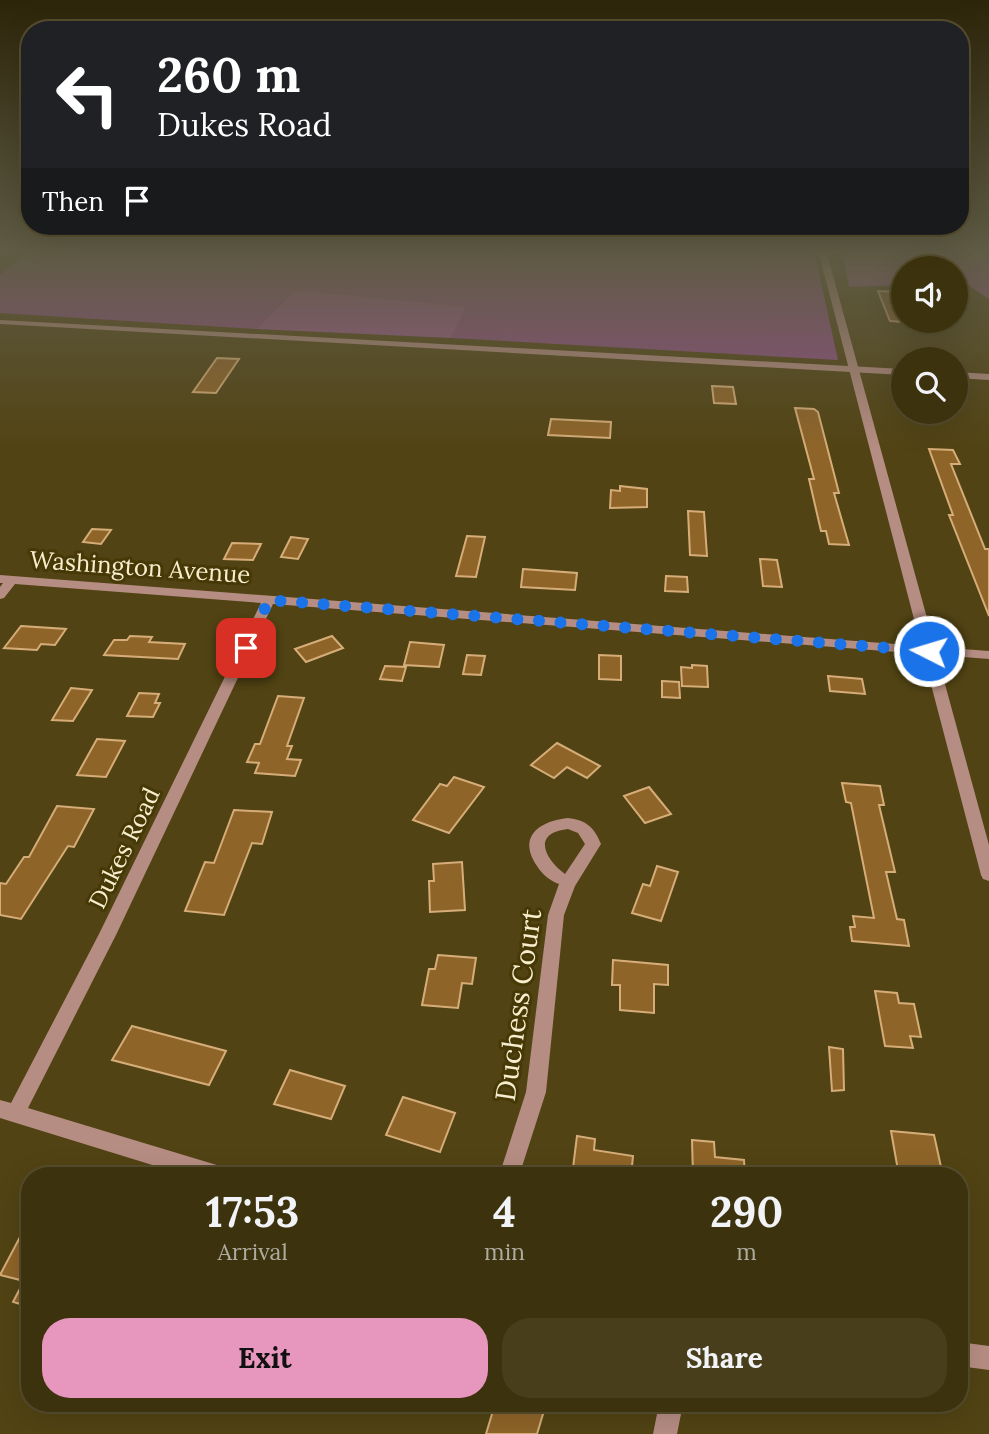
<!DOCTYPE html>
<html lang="en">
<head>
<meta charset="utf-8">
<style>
	body { margin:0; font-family:Lora,serif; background:#483e1c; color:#f1f3f6; height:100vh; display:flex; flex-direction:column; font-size:26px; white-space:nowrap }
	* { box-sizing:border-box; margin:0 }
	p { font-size:23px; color:#adaa9e }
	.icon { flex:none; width:38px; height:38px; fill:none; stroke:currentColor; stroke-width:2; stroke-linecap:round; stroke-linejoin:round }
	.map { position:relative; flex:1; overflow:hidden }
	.panel { position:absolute; left:21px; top:1167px; width:947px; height:245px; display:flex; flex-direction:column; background:#3d320e; border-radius:28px; box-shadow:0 7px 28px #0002,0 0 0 2px #564d2e }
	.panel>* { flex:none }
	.top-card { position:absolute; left:21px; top:21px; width:948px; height:214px; border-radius:28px; box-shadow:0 7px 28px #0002,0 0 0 2px #564d2e; background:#202124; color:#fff; overflow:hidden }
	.tools { position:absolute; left:891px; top:256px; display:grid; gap:14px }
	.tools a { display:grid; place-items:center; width:77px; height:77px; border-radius:50%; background:#3d320e; box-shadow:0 7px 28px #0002,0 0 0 2px #564d2e; font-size:35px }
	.pin { position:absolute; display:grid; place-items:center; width:60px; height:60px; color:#fff; margin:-30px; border-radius:14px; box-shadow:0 4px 10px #0006 }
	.me { position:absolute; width:77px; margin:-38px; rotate:275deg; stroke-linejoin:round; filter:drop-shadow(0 0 5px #0008) }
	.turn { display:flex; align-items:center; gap:24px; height:147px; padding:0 21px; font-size:32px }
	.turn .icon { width:91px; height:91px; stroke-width:2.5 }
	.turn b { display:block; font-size:49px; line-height:60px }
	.then { display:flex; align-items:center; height:66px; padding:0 21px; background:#0003; gap:14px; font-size:26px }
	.eta { display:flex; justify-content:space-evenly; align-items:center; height:119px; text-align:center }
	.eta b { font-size:42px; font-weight:800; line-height:49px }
	.action { display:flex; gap:14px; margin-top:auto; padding:14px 21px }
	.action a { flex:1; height:80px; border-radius:28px; background:#e797bd; color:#111; font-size:28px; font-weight:800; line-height:80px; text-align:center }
	.action a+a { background:#483e1c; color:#f1f3f6 }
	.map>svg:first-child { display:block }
	.green { fill:#915087 }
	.forest { fill:#9e5a93 }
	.building { fill:#8e6428; stroke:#d6ad78; stroke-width:2 }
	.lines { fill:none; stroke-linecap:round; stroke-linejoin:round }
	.minor { fill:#b68d83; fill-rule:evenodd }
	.tertiary { fill:#b68d83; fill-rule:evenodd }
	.route { stroke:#1a73e8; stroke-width:12; stroke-dasharray:0 21.6 }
	.labels { text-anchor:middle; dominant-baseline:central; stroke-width:6; stroke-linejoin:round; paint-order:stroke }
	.street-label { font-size:24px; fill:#f7eecf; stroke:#463906 }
	.near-street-label { font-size:28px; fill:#f7eecf; stroke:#463906 }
</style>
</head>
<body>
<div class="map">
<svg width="989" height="1434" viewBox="0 0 989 1434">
	<rect width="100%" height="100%" fill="#514313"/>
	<polygon class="green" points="0,250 814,250 838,360 451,338 465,306 295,290 256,329 0,313 0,275 27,253"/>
	<g class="forest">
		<polygon points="842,250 989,254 989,299 956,277 956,268 903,268 903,285 849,287"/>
		<polygon points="295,290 466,306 451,338 256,329"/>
	</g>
	<g class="building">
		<polygon points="878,291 903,292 903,322 890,321"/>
		<polygon points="217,358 239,359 216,393 193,392"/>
		<polygon points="712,386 733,387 736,404 714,403"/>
		<polygon points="795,408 814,409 818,412 839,493 834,493 849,545 829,544 826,531 821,531 809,479 814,479"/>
		<polygon points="551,419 611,422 610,438 548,435"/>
		<polygon points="929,449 953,450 960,464 951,464 985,549 989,549 989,616 949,515 953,515"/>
		<polygon points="620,486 647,489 647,507 610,508 611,490 620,491"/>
		<polygon points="688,511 704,512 707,556 690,555"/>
		<polygon points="92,529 111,530 101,544 83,542"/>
		<polygon points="467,536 485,537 476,577 456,576"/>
		<polygon points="291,537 308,539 298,559 281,557"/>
		<polygon points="232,543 261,544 253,560 224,559"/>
		<polygon points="760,559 777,560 782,587 763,586"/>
		<polygon points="523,569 577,573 575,590 521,587"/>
		<polygon points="666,576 687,577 688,592 665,591"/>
		<polygon points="21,626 66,629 55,645 41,644 37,650 4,648"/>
		<polygon points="130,636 152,637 149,642 185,644 178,659 104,655 114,640 127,640"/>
		<polygon points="332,636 343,648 306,662 295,649"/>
		<polygon points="410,642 444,645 439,667 404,665"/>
		<polygon points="467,655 485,656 481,675 463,674"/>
		<polygon points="599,655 621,656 621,680 599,679"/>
		<polygon points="692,665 707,666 708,687 682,686 681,667 692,668"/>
		<polygon points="385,666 406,667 402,681 380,679"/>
		<polygon points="828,676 862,679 865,694 830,691"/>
		<polygon points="662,681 679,682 680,698 662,697"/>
		<polygon points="71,688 92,690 73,721 52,720"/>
		<polygon points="139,693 159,694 155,703 160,703 153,717 127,716"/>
		<polygon points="278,696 304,698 287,746 292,746 287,759 301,760 295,776 255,773 259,763 247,762 255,744 260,744"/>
		<polygon points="97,739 125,741 106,777 77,775"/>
		<polygon points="557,743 600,766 587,778 567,767 554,778 531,765"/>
		<polygon points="454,777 484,787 449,833 413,820 440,784 447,786"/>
		<polygon points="842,783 880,786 884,805 879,805 895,872 886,872 897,919 904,920 909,946 852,941 850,927 855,927 853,916 874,918 851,803 846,802"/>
		<polygon points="649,787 671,814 645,823 624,796"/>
		<polygon points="57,806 94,809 74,847 68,846 21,919 0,915 0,883 6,884 24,857 29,857"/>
		<polygon points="234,810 272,812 262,844 252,843 224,915 185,911 205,862 214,863"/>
		<polygon points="462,862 465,910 430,912 429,881 434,881 433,864"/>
		<polygon points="657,866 678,872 661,921 632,913 643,884 650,886"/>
		<polygon points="438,955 476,958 472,984 462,983 458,1008 422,1005 429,969 435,969"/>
		<polygon points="613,960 668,965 668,985 654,984 654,1013 620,1010 620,985 612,985"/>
		<polygon points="875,991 897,993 899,1003 914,1004 921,1037 910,1036 913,1048 885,1046"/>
		<polygon points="132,1026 226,1051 209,1085 112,1060"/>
		<polygon points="829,1047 843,1049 844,1090 832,1091"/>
		<polygon points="290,1070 345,1086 331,1119 274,1104"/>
		<polygon points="403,1097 455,1113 440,1152 386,1135"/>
		<polygon points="891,1131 934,1135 943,1176 899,1176"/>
		<polygon points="577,1136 595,1139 594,1150 633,1156 631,1176 572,1176"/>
		<polygon points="692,1140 714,1142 715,1157 744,1160 745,1176 693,1176"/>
		<polygon points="30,1218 30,1307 13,1302 24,1281 0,1275"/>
		<polygon points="495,1404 546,1404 537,1434 486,1434"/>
	</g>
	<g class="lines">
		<g class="minor">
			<polygon points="818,250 826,250 935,647 989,651 989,659 937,655 989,845 989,881 983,879 981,875 923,654 273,604 116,935 28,1108 220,1166 227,1169 230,1176 188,1176 0,1118 0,1100 11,1103 99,934 261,603 15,584 4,598 0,599 0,587 3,583 0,583 0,575 921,646"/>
			<path d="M568 818C586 820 594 827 601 844L575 886 564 915 546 1092 519 1176H499L526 1092 548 915 559 884C550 881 542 874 537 866 517 837 539 821 568 818ZM568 829 578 833 585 844 565 874C545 859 531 833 568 829Z"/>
			<polygon points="959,1342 989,1346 989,1370 959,1366"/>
			<polygon points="659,1404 683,1404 677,1434 653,1434"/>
		</g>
		<g class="tertiary">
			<polygon points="0,320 903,369 903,375 0,324"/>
			<polygon points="956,372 989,374 989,380 956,378"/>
		</g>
	</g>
	<linearGradient id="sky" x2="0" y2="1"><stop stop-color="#2d250a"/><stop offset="0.56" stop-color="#5f5b44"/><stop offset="1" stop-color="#5f5b44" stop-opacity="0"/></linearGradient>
	<rect width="989" height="450" fill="url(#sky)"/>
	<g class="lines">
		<polyline class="route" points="246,648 269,600 929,651"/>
	</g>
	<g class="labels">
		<g class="street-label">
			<text transform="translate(140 567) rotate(4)">Washington Avenue</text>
			<text transform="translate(124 848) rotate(-64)">Dukes Road</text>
		</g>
		<g class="near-street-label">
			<text transform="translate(518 1005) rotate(-82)">Duchess Court</text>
		</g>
	</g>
</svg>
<div class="tools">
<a><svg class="icon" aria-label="sound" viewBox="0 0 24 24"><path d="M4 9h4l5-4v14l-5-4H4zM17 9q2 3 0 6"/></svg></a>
<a><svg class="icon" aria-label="search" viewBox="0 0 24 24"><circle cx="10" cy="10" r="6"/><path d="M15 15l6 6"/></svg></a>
</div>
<div class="pin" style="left:246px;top:648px;background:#d93025"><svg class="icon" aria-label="arrive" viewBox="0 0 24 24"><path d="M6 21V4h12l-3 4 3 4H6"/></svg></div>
<svg class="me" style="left:929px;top:651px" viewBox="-20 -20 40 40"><circle r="17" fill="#1a73e8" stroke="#fff" stroke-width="3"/><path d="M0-11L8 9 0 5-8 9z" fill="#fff"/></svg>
<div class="top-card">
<div class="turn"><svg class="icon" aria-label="left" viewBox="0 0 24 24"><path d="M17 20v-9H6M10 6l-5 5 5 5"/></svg><div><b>260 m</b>Dukes Road</div></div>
<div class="then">Then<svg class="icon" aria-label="arrive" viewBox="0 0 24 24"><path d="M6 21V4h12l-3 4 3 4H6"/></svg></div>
</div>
<section class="panel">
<div class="eta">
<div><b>17:53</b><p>Arrival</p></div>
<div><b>4</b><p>min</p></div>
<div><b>290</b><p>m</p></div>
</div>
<div class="action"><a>Exit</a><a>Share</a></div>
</section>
</div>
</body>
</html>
